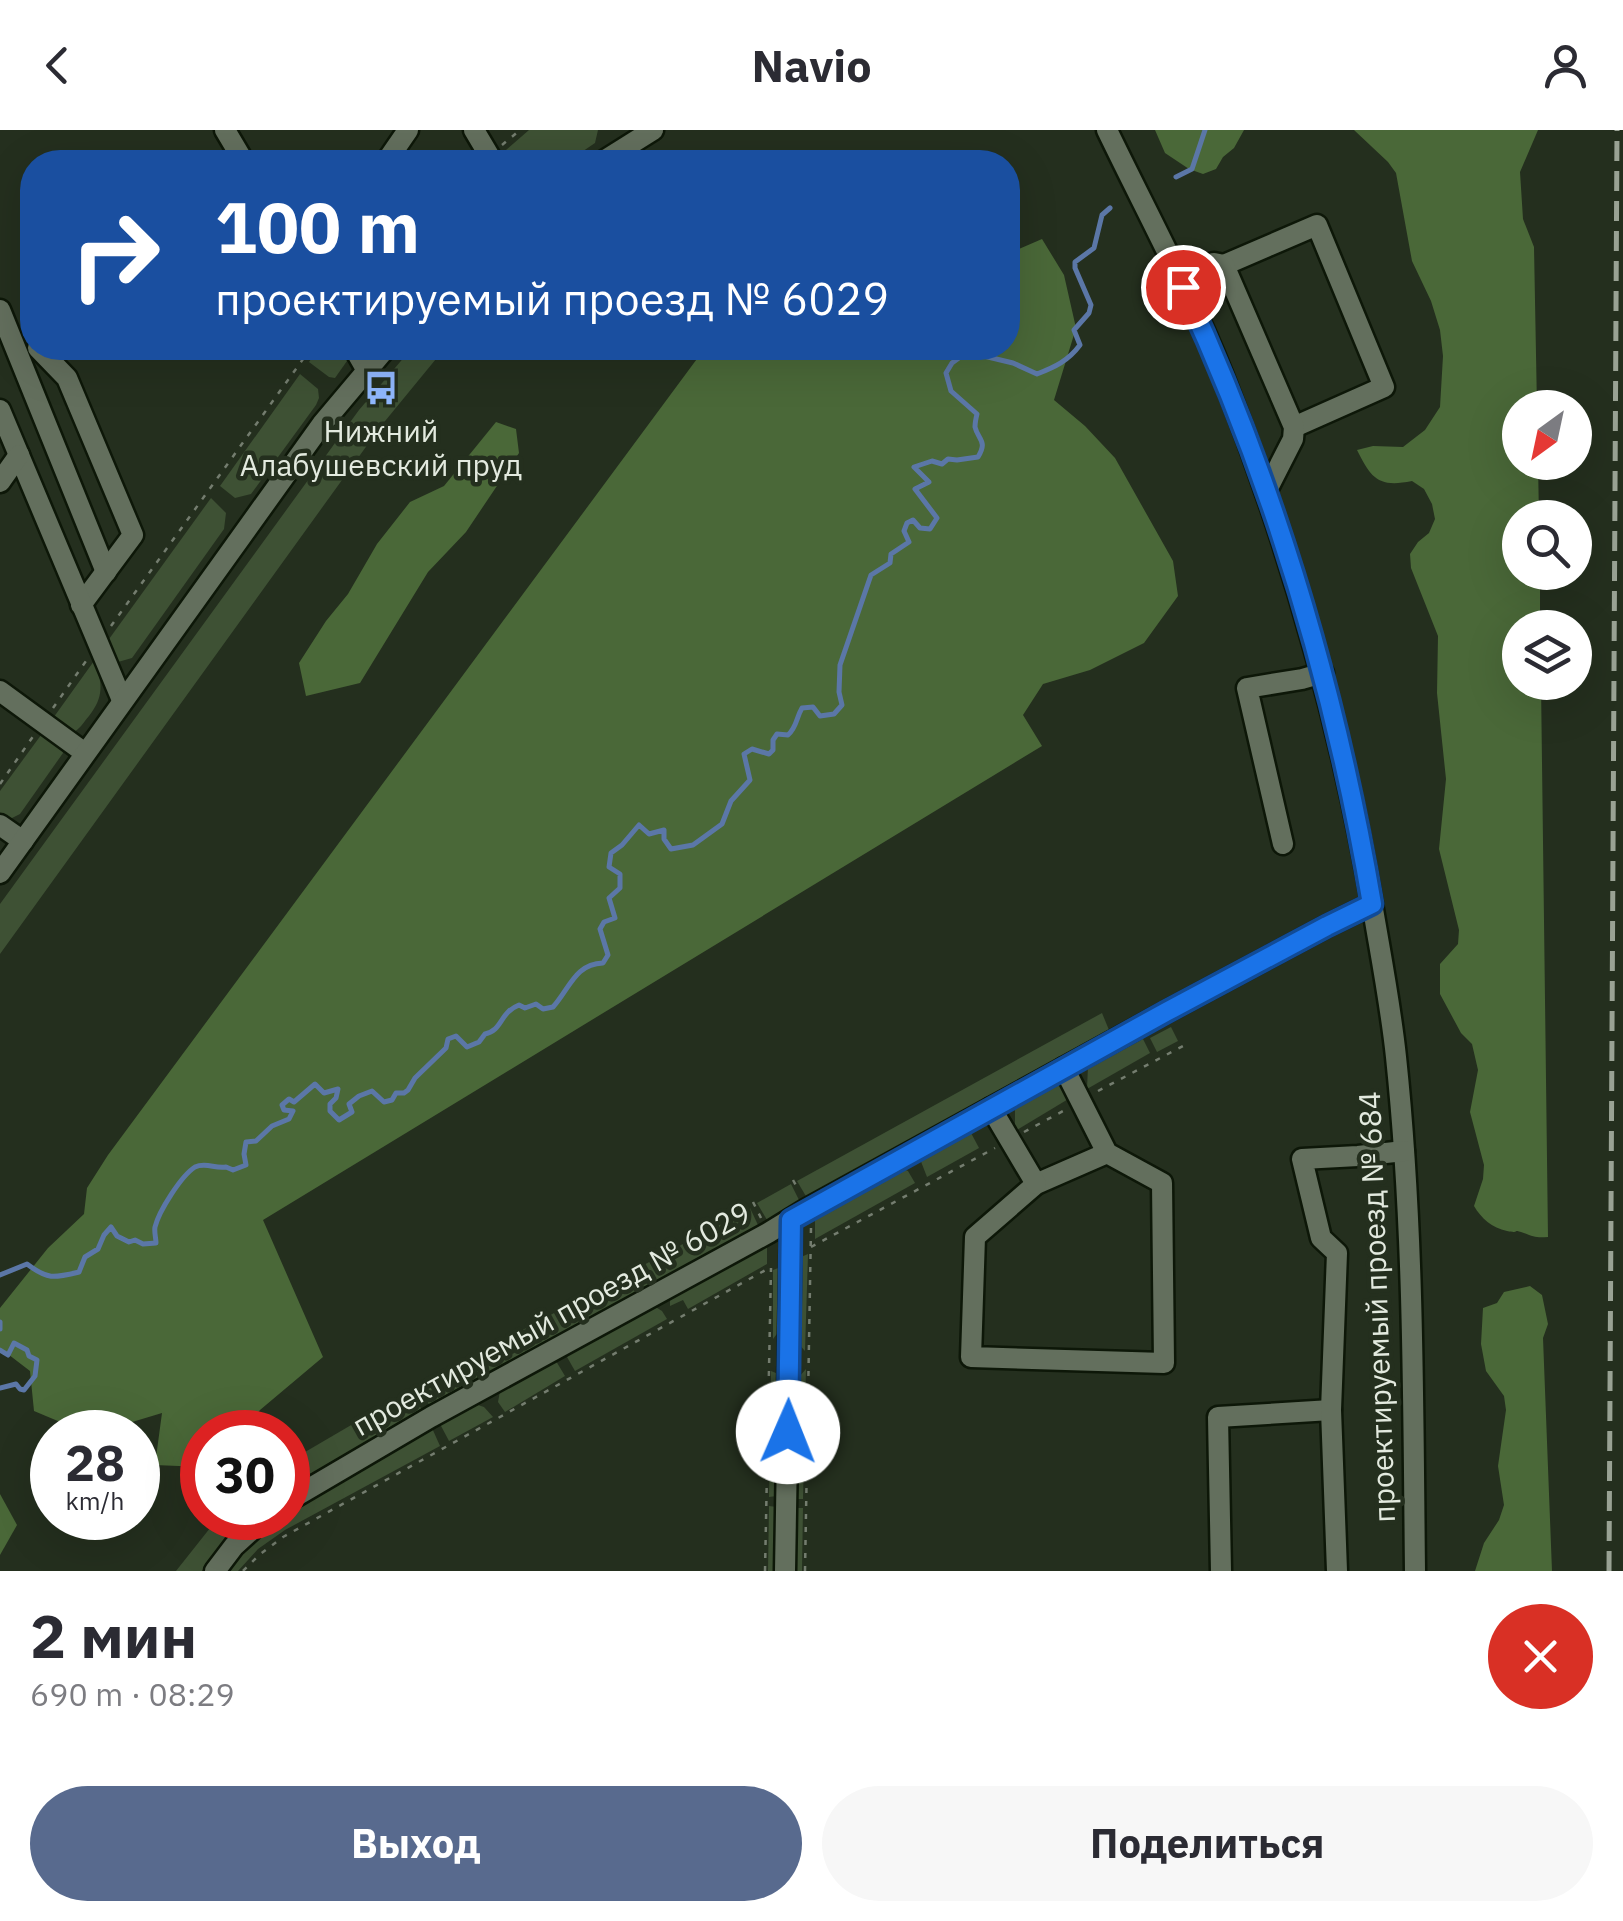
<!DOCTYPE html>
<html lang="ru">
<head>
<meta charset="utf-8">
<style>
	body { margin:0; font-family:"IBM Plex Sans",sans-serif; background:#f7f7f7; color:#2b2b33; height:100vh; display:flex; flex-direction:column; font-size:38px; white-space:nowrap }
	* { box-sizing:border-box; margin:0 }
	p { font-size:32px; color:#7c7c81 }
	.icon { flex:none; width:55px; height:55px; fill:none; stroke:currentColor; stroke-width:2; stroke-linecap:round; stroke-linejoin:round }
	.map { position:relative; height:1441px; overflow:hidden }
	.side { display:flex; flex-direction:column; background:#fff; flex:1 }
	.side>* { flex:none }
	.banner { position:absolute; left:20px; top:20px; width:1000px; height:210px; border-radius:40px; box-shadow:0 10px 40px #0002; background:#1a4fa0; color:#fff; overflow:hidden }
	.needle { width:65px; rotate:213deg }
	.buttons { position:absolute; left:1502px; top:260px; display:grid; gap:20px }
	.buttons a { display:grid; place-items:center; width:90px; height:90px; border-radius:50%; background:#fff; box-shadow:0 10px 40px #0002; font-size:50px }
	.speed { position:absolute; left:30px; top:1280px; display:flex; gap:20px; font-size:50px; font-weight:700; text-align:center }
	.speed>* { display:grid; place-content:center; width:130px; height:130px; border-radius:50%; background:#fff; box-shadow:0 10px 40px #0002; line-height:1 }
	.speed small { font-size:25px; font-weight:400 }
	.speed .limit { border:15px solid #d22; background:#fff; color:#111 }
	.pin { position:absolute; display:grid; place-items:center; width:85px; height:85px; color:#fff; margin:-42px; border:5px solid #fff; border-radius:50%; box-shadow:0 2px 10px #0007 }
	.me { position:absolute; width:110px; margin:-55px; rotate:1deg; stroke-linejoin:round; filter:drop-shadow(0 0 8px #0008) }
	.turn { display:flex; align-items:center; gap:35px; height:210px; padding:0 30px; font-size:45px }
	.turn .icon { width:130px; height:130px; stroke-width:2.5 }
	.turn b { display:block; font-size:70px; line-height:85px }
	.round { display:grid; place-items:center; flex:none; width:105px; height:105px; border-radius:52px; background:#f7f7f7 }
	.summary { display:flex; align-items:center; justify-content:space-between; height:170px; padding:0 30px }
	h1 { font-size:60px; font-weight:700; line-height:75px }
	.button { display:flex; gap:20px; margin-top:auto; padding:20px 30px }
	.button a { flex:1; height:115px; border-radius:60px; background:#586a8e; color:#fff; font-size:40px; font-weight:700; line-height:115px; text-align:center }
	.button a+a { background:#f7f7f7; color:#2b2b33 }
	header { display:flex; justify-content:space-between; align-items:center; height:130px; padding:0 30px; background:#fff; font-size:45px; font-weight:700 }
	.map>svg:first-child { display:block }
	.green { fill:#3e5134 }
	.forest { fill:#4a6838 }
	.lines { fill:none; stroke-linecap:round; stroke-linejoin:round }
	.stream { stroke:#5b77a7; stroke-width:5 }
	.minor-casing { stroke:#0d1708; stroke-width:25 }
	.path { stroke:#747d6f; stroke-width:2.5; stroke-dasharray:5 8; stroke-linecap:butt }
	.minor { stroke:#636f5d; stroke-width:20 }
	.rail { stroke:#99a294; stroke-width:5; stroke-dasharray:20 10; stroke-linecap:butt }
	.route-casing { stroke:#114b97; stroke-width:25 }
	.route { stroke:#1a73e8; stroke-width:18 }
	.labels { text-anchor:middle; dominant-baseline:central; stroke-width:9; stroke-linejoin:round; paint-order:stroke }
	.poi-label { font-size:30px; fill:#e3eadf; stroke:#242f1e }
	.street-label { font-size:30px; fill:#e3eadf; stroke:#242f1e }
</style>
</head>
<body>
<header><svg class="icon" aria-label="back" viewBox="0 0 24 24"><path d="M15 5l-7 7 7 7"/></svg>Navio<svg class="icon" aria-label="person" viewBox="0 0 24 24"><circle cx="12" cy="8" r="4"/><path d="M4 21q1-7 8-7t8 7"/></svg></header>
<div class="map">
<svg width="1623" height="1441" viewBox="0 0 1623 1441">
	<rect width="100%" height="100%" fill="#242f1e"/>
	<g class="green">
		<polygon points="529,0 598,0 595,13 567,32 501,32 498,27"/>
		<polygon points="319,218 343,218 347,231 335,248 329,247 309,232"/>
		<polygon points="412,218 445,218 381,296 0,824 0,774 359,280"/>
		<polygon points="300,244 318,259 319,268 316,275 251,364 235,368 220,356"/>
		<polygon points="211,368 226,383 224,399 132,528 118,532 112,529 104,516"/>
		<path d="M94 531C103 553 104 567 89 586 83 593 80 599 72 603L51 591Z"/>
		<polygon points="44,601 62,617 63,623 20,684 10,689 0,687 0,661"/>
		<polygon points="1102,883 1109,900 807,1068 797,1051"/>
		<polygon points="1171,897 1178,911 1157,922 1150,908"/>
		<polygon points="1142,907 1150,923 1087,959 1088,936"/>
		<polygon points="1057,954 1075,965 1015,1001 1015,978"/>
		<polygon points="970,1001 979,1018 927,1047 920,1029"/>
		<polygon points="903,1039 908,1041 915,1053 815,1109 815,1088"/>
		<polygon points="791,1054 800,1072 767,1090 757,1073"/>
		<polygon points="750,1078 758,1095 430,1276 418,1256"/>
		<polygon points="767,1115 767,1134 688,1179 683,1170 670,1176 670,1167"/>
		<polygon points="808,1124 805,1221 798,1213 801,1127"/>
		<polygon points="781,1137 780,1200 773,1209 773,1140"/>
		<polygon points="654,1176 662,1181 667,1189 575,1241 567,1227 568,1223"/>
		<polygon points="556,1231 565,1246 505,1282 498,1272 500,1261"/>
		<polygon points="806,1239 803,1369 796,1369 799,1247"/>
		<polygon points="771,1241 776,1243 779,1250 777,1366 769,1367"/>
		<polygon points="411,1260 422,1280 288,1357 288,1332"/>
		<polygon points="478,1275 484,1277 493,1287 449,1311 440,1294"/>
		<polygon points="432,1298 440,1316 285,1400 258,1419 238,1441 227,1441 238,1426 279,1388 288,1388 288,1381"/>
		<polygon points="769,1376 777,1377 776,1441 768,1441"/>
		<polygon points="796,1378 803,1378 802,1441 795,1441"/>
		<polygon points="218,1388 248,1388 226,1409 202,1441 176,1441"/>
	</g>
	<g class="forest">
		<polygon points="1155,0 1244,0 1234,18 1223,27 1216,39 1203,44 1189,39 1165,23"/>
		<path d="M1354 0H1538L1520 42 1523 89 1534 117 1537 277 1520 278V332L1538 333 1539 387 1520 388V442L1540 443V497L1520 498V552L1541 553 1548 1107C1537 1108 1534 1107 1524 1103 1510 1098 1522 1104 1507 1101 1492 1098 1481 1088 1474 1076L1483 1049 1484 1035 1470 982 1478 940 1472 914 1461 903 1440 864V834L1458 814 1459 800 1439 719 1446 649 1437 563 1438 506 1411 438 1410 424 1418 412 1429 403 1435 389 1432 374 1424 359 1412 351C1378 358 1371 348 1357 320L1373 316 1403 317 1425 300 1440 277 1443 226 1440 200 1431 171 1412 131 1396 43 1388 32Z"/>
		<polygon points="1042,109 1064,145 1076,198 1054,270 1085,296 1115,328 1173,431 1178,466 1144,513 1090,540 1043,554 1023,585 1042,616 263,1090 323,1227 260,1280 243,1302 202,1302 202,1337 155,1335 162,1283 99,1302 84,1302 34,1281 30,1241 0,1218 0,1178 48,1118 84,1084 87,1058 108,1025 705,218 1008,218 1008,118 1012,122"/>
		<polygon points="496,292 516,299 519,323 466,402 428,442 360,553 306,566 299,533 326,491 348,464 377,414 410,372 444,356"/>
		<polygon points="1530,1156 1542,1165 1548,1194 1543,1208 1552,1441 1475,1441 1484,1413 1499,1390 1504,1375 1498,1336 1506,1280 1504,1266 1486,1241 1481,1214 1483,1178 1497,1173 1504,1162"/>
		<polygon points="0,1364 17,1395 0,1425"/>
	</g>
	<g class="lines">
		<g class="stream">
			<polyline points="1176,47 1192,39 1205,0"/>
			<path d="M0 1145 27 1134C48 1150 54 1148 79 1142L85 1127 98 1119 104 1105 111 1097 117 1106 129 1112 135 1110 143 1114 156 1113C156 1108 154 1102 155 1097 159 1081 181 1046 195 1037 206 1032 215 1039 226 1037L233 1040 246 1035 244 1024 246 1012 256 1011 272 996 289 989 293 981 284 980 282 975 289 969 294 972 315 954 324 963 338 959 336 968 330 974V981L339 990 352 982 349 974 359 966 372 961 384 972 392 970 396 963H404L408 960 415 948 446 918 448 909 456 906 467 917 479 912 485 904C503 900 499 883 519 875L525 878 536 874 543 879 553 877C570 858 575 834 603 833L608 825 600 799 604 792 615 788 609 768 620 758V744L609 737 611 723 622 715 639 695 649 704 664 700V709L671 719 693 715 722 694 731 671 750 650 744 624 752 619 769 624 773 620V610L777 604 788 605C797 597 796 588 802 578L813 577 820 586 834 584 842 575 839 562 840 535 871 445 890 433 891 424 909 412 904 401 907 393 913 390 920 398 930 399 937 388 915 359 929 352 914 337 932 331 942 334 948 329 957 330 978 327C988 311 978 310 975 297 975 293 976 288 977 284L951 261 946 243 952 233 967 222 1013 233 1037 244C1055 237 1068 231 1080 215L1074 200 1089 183 1091 175 1075 138V132L1094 118 1102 85 1110 78"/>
			<polyline points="0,1192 0,1199"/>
			<polyline points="0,1220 8,1225 14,1213 27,1220 29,1226 37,1230 35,1246 24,1260 20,1259 16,1254 0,1258"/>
		</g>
		<g class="minor-casing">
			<g id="minor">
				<polyline points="225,0 244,32"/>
				<polyline points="474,0 493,32"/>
				<path d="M1107 0C1146 81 1190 162 1223 246 1292 422 1342 598 1374 785 1382 832 1391 879 1396 927 1414 1098 1413 1269 1415 1441"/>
				<polyline points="386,32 408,0"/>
				<polyline points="602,32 653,0"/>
				<polyline points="1224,135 1317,95 1384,257 1294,297"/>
				<polyline points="1177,143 1214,133 1224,135 1294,297 1293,309 1266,362"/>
				<polyline points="0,180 106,442"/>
				<polyline points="38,218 67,248 133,405 81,475"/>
				<polyline points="354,218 366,239"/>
				<polyline points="0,280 122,570"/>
				<polyline points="0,352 19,325"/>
				<polyline points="0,561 85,623"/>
				<polyline points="0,695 23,711"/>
				<polyline points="1283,714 1247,558 1302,549 1323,543"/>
				<polyline points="0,743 322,294 386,218"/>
				<polyline points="1064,938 1107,1023 1162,1053 1164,1233 971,1227 975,1107 1036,1054 1107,1023"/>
				<polyline points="991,978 1036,1054"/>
				<polyline points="288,1371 431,1287 768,1103 807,1079 1166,882 1327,796 1372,774"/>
				<polyline points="215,1441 234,1416 265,1388"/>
				<polyline points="785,1441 791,1089"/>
				<polyline points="1221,1441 1218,1287 1331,1280"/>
				<polyline points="1337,1441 1331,1280 1337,1123 1321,1108 1302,1029 1358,1026 1404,1021"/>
			</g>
		</g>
		<g class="path">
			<polyline points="502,15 520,0"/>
			<polyline points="111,496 311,218"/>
			<polyline points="53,578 86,531"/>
			<polyline points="0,654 34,605"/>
			<polyline points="1098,961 1183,916"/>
			<polyline points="1024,1002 1065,980"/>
			<polyline points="793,1050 799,1061"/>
			<polyline points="753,1072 761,1088"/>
			<polyline points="811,1117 995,1018"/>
			<polyline points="243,1441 259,1425 283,1407 771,1137"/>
			<polyline points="765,1441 771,1138"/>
			<polyline points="805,1441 811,1098"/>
		</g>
		<use href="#minor" class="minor"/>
		<polyline class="rail" points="1609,1441 1617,0"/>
	</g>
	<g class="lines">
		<g class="route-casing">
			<path id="route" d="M788 1302 791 1090 1166 882 1327 796 1372 774C1336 562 1274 352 1183 157"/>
		</g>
		<use href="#route" class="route"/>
	</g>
	<defs>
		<g id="bus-bare" transform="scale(2.7)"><path d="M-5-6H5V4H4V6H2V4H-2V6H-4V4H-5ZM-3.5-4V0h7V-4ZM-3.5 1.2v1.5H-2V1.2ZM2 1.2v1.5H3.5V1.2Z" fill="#90b8fd" stroke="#242f1e" stroke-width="2.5" paint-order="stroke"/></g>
	</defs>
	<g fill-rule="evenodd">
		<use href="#bus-bare" x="381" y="258"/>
	</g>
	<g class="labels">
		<g class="poi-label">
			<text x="381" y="300">Нижний<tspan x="381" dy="34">Алабушевский пруд</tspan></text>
		</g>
		<g class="street-label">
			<text transform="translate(1376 1177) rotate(-92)">проектируемый проезд № 684</text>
			<text transform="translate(551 1188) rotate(-29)">проектируемый проезд № 6029</text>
		</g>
	</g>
</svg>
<div class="buttons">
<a><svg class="needle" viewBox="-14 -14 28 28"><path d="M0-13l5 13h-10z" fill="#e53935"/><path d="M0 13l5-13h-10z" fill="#7c7c81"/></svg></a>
<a><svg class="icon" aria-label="search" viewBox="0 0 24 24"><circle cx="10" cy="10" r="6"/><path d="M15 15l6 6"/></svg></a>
<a><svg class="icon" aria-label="layers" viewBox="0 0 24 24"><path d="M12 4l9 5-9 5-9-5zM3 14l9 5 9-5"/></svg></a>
</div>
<div class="speed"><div>28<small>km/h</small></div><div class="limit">30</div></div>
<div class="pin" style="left:1183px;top:157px;background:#d93025"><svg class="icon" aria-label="arrive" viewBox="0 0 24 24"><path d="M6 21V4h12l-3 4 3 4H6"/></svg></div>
<svg class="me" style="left:788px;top:1302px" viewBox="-20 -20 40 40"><circle r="19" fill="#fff"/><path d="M0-13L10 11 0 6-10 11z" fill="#1a73e8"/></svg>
<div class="banner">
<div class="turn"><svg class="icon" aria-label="right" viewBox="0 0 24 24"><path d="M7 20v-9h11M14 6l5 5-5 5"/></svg><div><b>100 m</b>проектируемый проезд № 6029</div></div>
</div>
</div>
<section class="side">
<div class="summary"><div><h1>2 мин</h1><p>690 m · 08:29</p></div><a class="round" style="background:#d93025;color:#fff"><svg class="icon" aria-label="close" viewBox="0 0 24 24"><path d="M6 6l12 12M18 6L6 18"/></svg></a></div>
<div class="button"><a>Выход</a><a>Поделиться</a></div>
</section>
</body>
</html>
